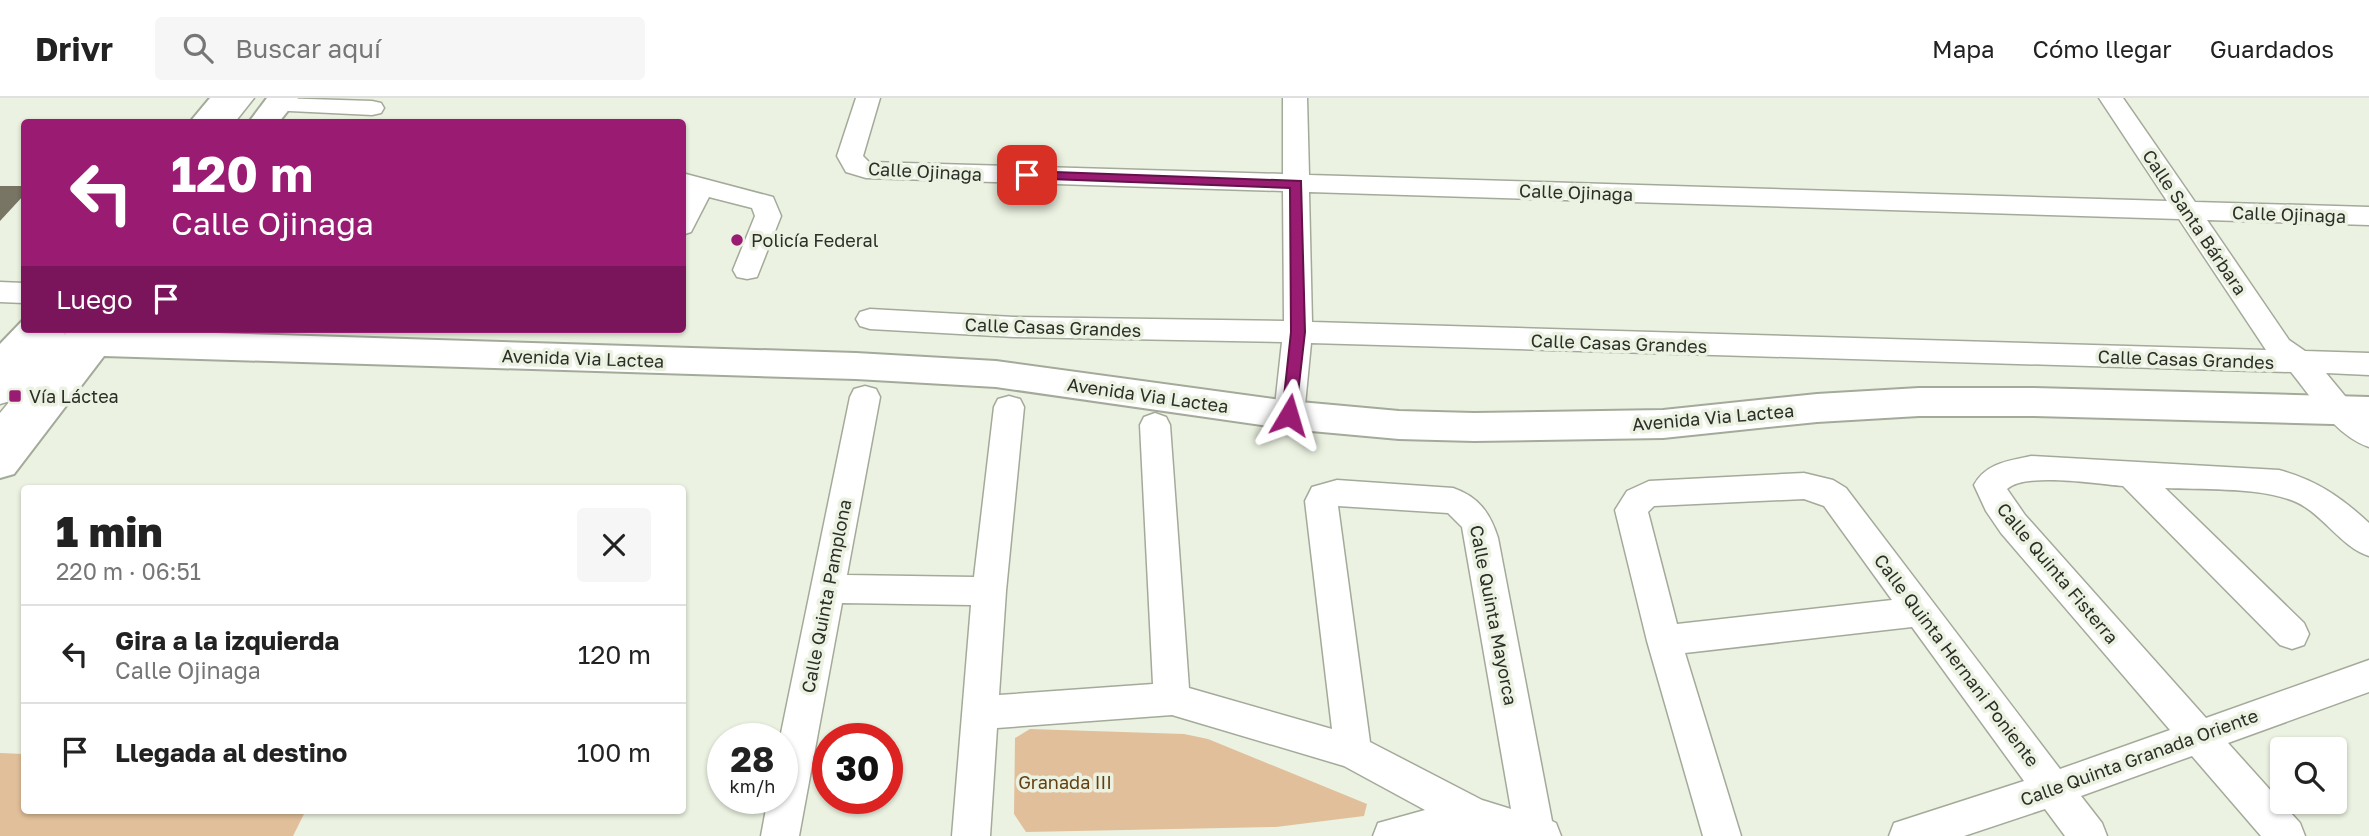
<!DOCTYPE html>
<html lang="es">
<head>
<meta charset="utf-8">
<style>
	body { margin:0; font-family:"Golos Text",sans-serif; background:#f6f6f6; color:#222; height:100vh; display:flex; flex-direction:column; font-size:26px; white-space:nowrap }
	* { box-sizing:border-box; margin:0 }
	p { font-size:23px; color:#767676 }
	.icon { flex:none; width:38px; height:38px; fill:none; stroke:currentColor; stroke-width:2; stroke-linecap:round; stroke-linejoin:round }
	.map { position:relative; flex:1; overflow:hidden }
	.sheet { position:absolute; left:21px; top:387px; width:665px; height:329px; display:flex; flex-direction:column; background:#fff; border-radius:7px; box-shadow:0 2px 5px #0004 }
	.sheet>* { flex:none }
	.guide { position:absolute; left:21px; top:21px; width:665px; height:214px; border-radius:7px; box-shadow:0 2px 5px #0004; background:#991b72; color:#fff; overflow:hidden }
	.fabs { position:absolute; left:2270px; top:639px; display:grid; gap:14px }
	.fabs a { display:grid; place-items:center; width:77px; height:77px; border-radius:7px; background:#fff; box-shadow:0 2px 5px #0004; font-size:35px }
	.speed { position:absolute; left:707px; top:625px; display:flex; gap:14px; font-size:35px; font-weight:700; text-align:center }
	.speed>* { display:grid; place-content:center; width:91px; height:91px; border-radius:50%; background:#fff; box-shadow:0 2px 5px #0004; line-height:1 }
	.speed small { font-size:18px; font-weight:400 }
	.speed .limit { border:10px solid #d22; background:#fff; color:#111 }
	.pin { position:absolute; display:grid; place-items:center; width:60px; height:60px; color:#fff; margin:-30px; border-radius:14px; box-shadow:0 4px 10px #0006 }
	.me { position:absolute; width:77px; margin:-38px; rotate:7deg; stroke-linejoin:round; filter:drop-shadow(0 0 5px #0008) }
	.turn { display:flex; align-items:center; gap:24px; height:147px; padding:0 35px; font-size:32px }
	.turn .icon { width:91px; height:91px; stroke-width:2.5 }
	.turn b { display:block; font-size:49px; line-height:60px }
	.then { display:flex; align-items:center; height:66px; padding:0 35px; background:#0003; gap:14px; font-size:26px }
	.round { display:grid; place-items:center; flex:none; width:74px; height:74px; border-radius:7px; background:#f6f6f6 }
	.headline { display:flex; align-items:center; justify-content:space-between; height:119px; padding:0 35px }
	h1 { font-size:42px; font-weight:800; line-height:52px }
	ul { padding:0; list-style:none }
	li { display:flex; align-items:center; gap:21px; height:98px; padding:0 35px; border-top:2px solid #e0e0e0 }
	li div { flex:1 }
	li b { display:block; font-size:26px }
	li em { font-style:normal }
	header { display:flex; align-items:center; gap:42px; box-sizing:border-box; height:98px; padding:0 35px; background:#fff; border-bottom:2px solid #e0e0e0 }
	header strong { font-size:33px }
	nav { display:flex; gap:38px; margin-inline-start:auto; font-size:24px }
	.search { width:490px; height:63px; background:#f6f6f6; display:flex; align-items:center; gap:18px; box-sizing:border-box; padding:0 24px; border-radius:7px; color:#767676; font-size:26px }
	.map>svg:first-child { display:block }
	.green { fill:#e1bf9a }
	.building { fill:#787565 }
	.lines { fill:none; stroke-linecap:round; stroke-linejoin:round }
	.minor-casing { stroke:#a4aa9a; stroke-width:3 }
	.major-casing { stroke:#a4aa9a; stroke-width:4 }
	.minor { fill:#fff; fill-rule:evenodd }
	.major { fill:#fff; fill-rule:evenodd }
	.route { fill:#991b72; stroke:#63124a; stroke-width:2 }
	.poi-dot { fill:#991b72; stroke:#ebf2e1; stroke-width:2.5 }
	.labels { text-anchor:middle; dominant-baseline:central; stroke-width:7; stroke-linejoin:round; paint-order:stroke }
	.street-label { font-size:18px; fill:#2c2f28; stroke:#ebf2e1 }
	.poi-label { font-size:18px; fill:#2c2f28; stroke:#ebf2e1; text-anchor:start }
	.park-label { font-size:18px; fill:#644011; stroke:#ebf2e1 }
</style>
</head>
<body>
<header>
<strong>Drivr</strong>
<div class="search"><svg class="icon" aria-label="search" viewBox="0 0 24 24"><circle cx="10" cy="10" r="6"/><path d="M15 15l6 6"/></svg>Buscar aquí</div>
<nav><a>Mapa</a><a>Cómo llegar</a><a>Guardados</a></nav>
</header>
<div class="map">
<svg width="2369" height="738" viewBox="0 0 2369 738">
	<rect width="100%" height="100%" fill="#ebf2e1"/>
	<g class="green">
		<polygon points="1030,631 1184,636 1208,641 1367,706 1364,718 1276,729 1026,734 1014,716 1015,640"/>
		<polygon points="0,655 24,656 24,712 306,712 293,738 0,738"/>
	</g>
	<polygon class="building" points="0,88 24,88 24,97 0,123"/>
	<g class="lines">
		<g class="minor-casing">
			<g id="minor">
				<polygon points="229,0 254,0 235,24 210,24"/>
				<polygon points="277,0 372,3 381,5 384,10 381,15 372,17 269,12 266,7 269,2"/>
				<path d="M856 0H880L863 58 869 64 1283 76V0H1307L1309 77 2167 103 2099 0H2123L2195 104 2369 109V127L2207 122 2289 242 2305 253 2369 255V277L2326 275 2350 304 2369 320V349C2336 338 2312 300 2291 274L1311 245 1304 317 1300 325 1289 328 1278 325 1274 317 1282 244 1014 239 870 231 860 228 856 221 860 214 870 211 1014 219 1284 223 1283 93 866 80 846 74 837 58ZM1309 94 2179 121 2266 252 1312 224Z"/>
				<polygon points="682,75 773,99 781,118 757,179 747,181 737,179 733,172 755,118 752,110 709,99 691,134 682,137 682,100 686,92 682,91"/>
				<polygon points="0,184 24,185 24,205 0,204"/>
				<polygon points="37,231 67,231 64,237 69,231 99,231 11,345 0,349 0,315 10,303 0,306 0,275"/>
				<path d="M865 288 876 291 880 299 847 477 974 479 994 309 998 301 1009 298 1020 301 1024 309 1006 493 999 597 1153 586 1140 327 1144 319 1155 315 1166 319 1170 327 1189 590 1332 631 1305 403 1312 389 1337 382 1453 390C1479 399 1490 415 1498 440L1552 723 1556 725 1561 738H1373L1378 725 1425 712 1344 668 1172 617 997 630 990 738H952L971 507 842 505 799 738H761L768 700H782L780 640 850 299 854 291ZM1338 408 1448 415 1462 429 1511 711 1482 702 1370 644Z"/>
				<path d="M2031 358 2279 372C2316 382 2341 399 2369 425V458C2344 450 2327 423 2305 409 2273 388 2205 392 2165 390L2304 525 2309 536 2304 547 2292 551 2280 547 2123 388C2097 386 2026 374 2007 391L2025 417 2206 620 2369 562V594L2228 645 2300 725 2305 738H2261L2192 658 2081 698 2102 725 2107 738H2065L2045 711 1964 738H1889L1894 725 2024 683 1912 529 1685 555 1741 738H1703L1647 543 1615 412 1627 393 1649 383 1804 375 1833 382 1846 390 2060 671 2170 632 2001 435 1986 413 1974 387C1986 365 2008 363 2031 358ZM1804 401 1824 408 1892 502 1677 526 1648 414 1654 408Z"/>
			</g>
		</g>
		<g class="major-casing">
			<g id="major">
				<polygon points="210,0 241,0 221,24 190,24"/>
				<polygon points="267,0 298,0 279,24 249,24"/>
				<polygon points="24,221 24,231 51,231 13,279 0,283 0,246"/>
				<polygon points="86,231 856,255 996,263 1289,303 1399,313 1474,315 1663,312 1817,296 1919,290 2034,290 2369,299 2369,327 2034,318 1919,318 1817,324 1663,340 1474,343 1399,341 1289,331 996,289 856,281 104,258 14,376 0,380 0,338"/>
			</g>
		</g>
		<use href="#minor" class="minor"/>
		<use href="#major" class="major"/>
	</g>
	<polygon class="route" points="1027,73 1301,83 1305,234 1295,322 1289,323 1282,317 1291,234 1290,90 1023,80 1023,74"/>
	<g class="poi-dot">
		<circle cx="737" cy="142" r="7"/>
		<rect x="8" y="291" width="14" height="14" rx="3.5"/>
	</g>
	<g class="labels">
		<g class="street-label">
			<text transform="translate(925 73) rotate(3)">Calle Ojinaga</text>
			<text transform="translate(1576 94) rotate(2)">Calle Ojinaga</text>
			<text transform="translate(2289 116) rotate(2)">Calle Ojinaga</text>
			<text transform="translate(2195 124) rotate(56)">Calle Santa Bárbara</text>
			<text transform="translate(1053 229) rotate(2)">Calle Casas Grandes</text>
			<text transform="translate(1619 245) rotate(2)">Calle Casas Grandes</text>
			<text transform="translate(583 260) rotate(2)">Avenida Via Lactea</text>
			<text transform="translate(2186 261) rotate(2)">Calle Casas Grandes</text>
			<text transform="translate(1148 297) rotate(8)">Avenida Via Lactea</text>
			<text transform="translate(1713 319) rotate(-5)">Avenida Via Lactea</text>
			<text transform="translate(2058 475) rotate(50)">Calle Quinta Fisterra</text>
			<text transform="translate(826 498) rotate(-79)">Calle Quinta Pamplona</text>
			<text transform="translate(1494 517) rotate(79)">Calle Quinta Mayorca</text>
			<text transform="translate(1957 562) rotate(53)">Calle Quinta Hernani Poniente</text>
			<text transform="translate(2139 659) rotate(-20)">Calle Quinta Granada Oriente</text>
		</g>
		<g class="poi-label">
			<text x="751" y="142">Policía Federal</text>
			<text x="29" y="298">Vía Láctea</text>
		</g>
		<g class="park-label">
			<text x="1065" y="684">Granada III</text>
		</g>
	</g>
</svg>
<div class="fabs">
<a><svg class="icon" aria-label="search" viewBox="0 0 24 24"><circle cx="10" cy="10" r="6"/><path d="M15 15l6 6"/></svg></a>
</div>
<div class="speed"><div>28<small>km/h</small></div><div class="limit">30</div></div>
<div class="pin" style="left:1027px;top:77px;background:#d93025"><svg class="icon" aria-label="arrive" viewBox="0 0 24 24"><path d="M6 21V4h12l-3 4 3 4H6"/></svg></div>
<svg class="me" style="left:1289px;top:317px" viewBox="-20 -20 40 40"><path d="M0-17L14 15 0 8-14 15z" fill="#991b72" stroke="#fff" stroke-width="4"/></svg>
<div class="guide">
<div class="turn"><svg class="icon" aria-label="left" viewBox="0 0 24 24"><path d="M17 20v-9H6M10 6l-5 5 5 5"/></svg><div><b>120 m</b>Calle Ojinaga</div></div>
<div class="then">Luego<svg class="icon" aria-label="arrive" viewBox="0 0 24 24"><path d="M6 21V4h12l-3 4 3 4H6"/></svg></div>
</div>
<section class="sheet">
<div class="headline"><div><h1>1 min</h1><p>220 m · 06:51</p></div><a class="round"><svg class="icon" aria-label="close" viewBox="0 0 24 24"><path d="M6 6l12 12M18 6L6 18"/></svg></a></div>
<ul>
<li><svg class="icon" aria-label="left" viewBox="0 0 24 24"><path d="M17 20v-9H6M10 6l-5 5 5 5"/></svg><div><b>Gira a la izquierda</b><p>Calle Ojinaga</p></div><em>120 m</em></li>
<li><svg class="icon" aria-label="arrive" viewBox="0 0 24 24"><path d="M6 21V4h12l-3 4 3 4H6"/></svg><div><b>Llegada al destino</b></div><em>100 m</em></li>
</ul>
</section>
</div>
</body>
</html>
